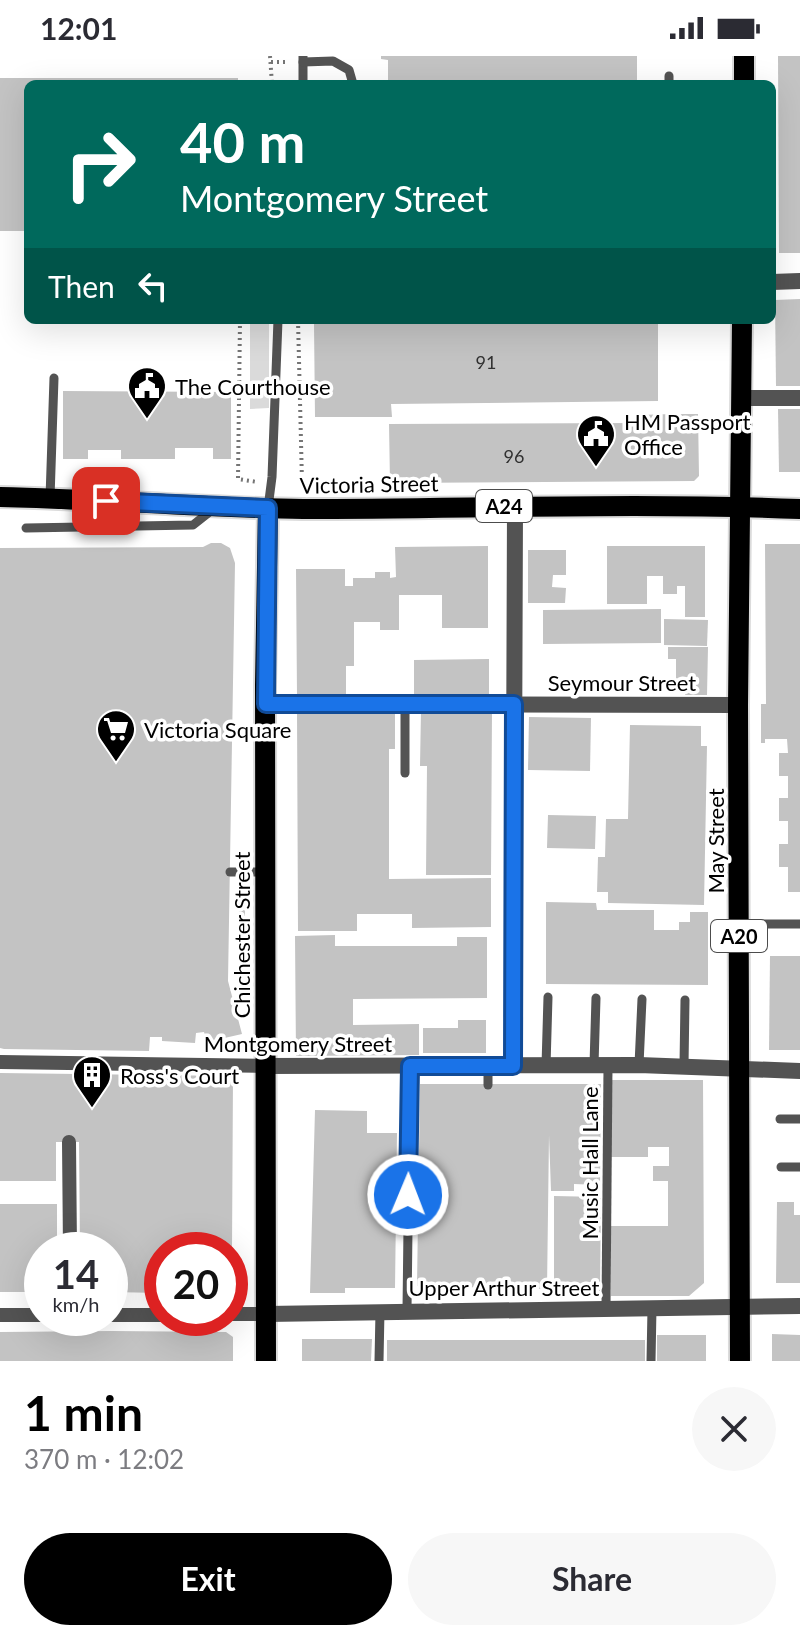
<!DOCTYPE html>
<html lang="en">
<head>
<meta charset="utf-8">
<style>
	body { margin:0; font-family:Lato,sans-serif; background:#f7f7f7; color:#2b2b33; height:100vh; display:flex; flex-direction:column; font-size:30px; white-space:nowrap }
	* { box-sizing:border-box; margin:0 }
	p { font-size:26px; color:#7c7c81 }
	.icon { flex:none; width:44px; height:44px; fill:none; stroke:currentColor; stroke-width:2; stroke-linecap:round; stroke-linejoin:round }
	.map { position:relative; height:1305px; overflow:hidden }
	.sheet { display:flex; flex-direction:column; background:#fff; flex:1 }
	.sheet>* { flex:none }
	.hud { position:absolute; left:24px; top:24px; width:752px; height:244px; border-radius:12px; box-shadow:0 8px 32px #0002; background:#00695c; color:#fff; overflow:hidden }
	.speed { position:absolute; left:24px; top:1176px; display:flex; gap:16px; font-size:40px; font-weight:700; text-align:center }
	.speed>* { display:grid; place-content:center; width:104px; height:104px; border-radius:50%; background:#fff; box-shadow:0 8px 32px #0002; line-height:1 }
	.speed small { font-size:20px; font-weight:400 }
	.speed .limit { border:12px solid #d22; background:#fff; color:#111 }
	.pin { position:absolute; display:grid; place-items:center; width:68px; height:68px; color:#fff; margin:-34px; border-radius:16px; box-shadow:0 4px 12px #0006 }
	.me { position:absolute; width:88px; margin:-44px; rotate:1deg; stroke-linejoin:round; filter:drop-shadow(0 0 6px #0008) }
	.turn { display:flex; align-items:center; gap:28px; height:168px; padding:0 24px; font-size:36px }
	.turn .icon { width:104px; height:104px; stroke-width:2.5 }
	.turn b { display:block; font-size:56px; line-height:68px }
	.then { display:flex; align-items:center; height:76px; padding:0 24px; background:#0003; gap:16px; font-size:30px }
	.round { display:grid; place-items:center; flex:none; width:84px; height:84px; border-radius:42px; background:#f7f7f7 }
	.headline { display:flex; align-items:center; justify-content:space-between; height:136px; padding:0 24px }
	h1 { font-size:48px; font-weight:700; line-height:60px; color:#000 }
	.cta { display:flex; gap:16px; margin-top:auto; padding:16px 24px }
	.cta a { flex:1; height:92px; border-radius:48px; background:#000; color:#fff; font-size:32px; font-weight:700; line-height:92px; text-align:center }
	.cta a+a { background:#f7f7f7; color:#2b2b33 }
	.status { display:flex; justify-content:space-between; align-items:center; height:56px; padding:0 40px; background:#fff; direction:ltr }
	.status svg { height:22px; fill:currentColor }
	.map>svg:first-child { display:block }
	.green { fill:#dadada }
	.building { fill:#c3c3c3 }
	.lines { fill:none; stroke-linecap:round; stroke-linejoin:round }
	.primary-casing { stroke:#dbdbdb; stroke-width:24 }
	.path { stroke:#757575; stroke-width:4; stroke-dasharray:2 4; stroke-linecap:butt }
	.service { stroke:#535353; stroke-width:9 }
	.pedestrian { stroke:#535353; stroke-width:14 }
	.minor { stroke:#535353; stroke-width:16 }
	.primary { stroke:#000; stroke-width:20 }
	.route-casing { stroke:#114b97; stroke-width:20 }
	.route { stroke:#1a73e8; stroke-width:14 }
	.labels { text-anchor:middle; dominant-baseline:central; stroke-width:7; stroke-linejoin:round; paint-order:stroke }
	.number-label { font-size:18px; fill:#313131 }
	.shield { fill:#fff; stroke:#4c4c4c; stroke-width:2 }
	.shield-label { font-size:20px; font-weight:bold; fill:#000 }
	.poi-label { font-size:22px; fill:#000; stroke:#fff; text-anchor:start }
	.street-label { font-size:22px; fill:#000; stroke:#fff }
</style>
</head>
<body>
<div class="status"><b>12:01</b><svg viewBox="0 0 49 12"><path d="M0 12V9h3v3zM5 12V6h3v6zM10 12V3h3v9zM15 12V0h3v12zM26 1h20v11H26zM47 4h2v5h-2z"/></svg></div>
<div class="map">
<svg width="800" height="1305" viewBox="0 0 800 1305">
	<rect width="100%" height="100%" fill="#fff"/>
	<polygon class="green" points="250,264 269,264 269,352 250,353"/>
	<g class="building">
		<polygon points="381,0 637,0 637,28 388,28 388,4 381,3"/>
		<polygon points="778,0 800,0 800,197 779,197"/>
		<polygon points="0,22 238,22 238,28 28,28 28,175 0,175"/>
		<polygon points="800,243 800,330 776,330 775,244"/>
		<polygon points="658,264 658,345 391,348 392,361 315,361 314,268"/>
		<polygon points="63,335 231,336 231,403 213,403 213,392 175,392 175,403 121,403 121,394 88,394 88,403 63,403"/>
		<polygon points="778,353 800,353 800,416 779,416"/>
		<polygon points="673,358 698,358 699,420 694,425 390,427 389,368 639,367 639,359"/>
		<polygon points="211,487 221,487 230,492 235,507 228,925 242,978 207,986 204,976 196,977 195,987 162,985 162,981 150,981 149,995 4,993 0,992 0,492 203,491"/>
		<polygon points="765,488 800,488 800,836 788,836 788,811 779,811 779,788 788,788 788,765 779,765 779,742 788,742 788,720 779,720 779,697 788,697 787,683 765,683 765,687 761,687 761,648 766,648"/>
		<polygon points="488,490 488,572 442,572 442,539 399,539 399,574 380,574 380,566 354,566 354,610 346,610 346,639 297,640 296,513 345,513 345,530 353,530 353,522 375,522 375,516 390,516 390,522 396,521 395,491"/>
		<polygon points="607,490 705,490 705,561 685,561 685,530 677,530 677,538 663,538 663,520 647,520 647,548 607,548"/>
		<polygon points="528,494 566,494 566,519 553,519 552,531 566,532 565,547 528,547"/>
		<polygon points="661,553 661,587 543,588 543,554"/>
		<polygon points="664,563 708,564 707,590 664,589"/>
		<polygon points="668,591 708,591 707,639 685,639 685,623 676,623 676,603 668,603"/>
		<polygon points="489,603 489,639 414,639 414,604"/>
		<polygon points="421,654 492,655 491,819 426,819 427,710 420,710"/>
		<polygon points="297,655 395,655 395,693 389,693 389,823 491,822 491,871 412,872 412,858 357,858 357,875 298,875"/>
		<polygon points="529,661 591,662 590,715 528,714"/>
		<polygon points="630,669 701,670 701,690 707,690 704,849 608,847 608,836 597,836 598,801 605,801 606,763 628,763"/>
		<polygon points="548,759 596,760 595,793 547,792"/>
		<polygon points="546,846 596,847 597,854 654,854 654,874 679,874 679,866 690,866 690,856 708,856 708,929 546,928"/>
		<polygon points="245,852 245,902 238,902 239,853"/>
		<polygon points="335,879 335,890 457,890 457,881 487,881 487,942 353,943 353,969 419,968 419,999 296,1000 295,880"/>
		<polygon points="770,900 800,900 800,994 769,994"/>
		<polygon points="458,964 486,964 486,997 423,997 423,972 458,972"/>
		<polygon points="0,1017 233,1020 232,1194 162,1194 162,1237 110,1236 110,1194 80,1194 79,1086 56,1086 56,1125 0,1125"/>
		<polygon points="612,1024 703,1024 704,1227 689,1240 611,1240 611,1170 668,1170 668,1125 653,1125 653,1110 669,1110 669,1091 648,1091 648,1101 611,1101"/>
		<polygon points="420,1028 601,1028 600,1129 574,1128 574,1135 551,1135 549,1079 547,1233 417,1230"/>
		<polygon points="315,1054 367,1055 367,1077 397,1077 395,1232 345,1232 345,1237 310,1237"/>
		<polygon points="554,1140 601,1141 600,1235 554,1235"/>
		<polygon points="777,1146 794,1146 794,1159 800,1159 800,1227 776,1227"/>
		<polygon points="0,1148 57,1148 57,1194 42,1194 42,1236 0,1236"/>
		<polygon points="112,1275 226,1276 233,1281 233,1305 0,1305 0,1276"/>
		<polygon points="772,1278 800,1279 800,1305 772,1305"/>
		<rect x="657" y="1279" width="49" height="26"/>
		<polygon points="302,1283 372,1283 371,1305 302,1305"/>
		<rect x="387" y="1284" width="258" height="21"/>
	</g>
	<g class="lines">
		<g class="primary-casing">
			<g id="primary">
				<polyline points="744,28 744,0"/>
				<path d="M0 441C101 443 202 452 303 453 469 453 634 446 800 453"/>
				<polyline points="266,1305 265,629 268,452"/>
				<polyline points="740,1305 738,649 742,264"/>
			</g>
		</g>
		<g class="path">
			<polyline points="270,0 272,28"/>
			<polyline points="271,6 289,6"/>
			<polyline points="240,264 238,423 257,426"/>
			<polyline points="298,264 302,426 305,432"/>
		</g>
		<g class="service">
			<polyline points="303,0 303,28"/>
			<polyline points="303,6 333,5 349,14 353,28"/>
			<polyline points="669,28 669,20"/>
			<polyline points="50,442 54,322"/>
			<polyline points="268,452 272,421 278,264"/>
			<polyline points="26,472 193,469 212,454"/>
			<polyline points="405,717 405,648"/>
			<polyline points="230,816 265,816"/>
			<polyline points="739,868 800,868"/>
			<polyline points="594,1009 596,942"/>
			<polyline points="639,1009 642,943"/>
			<polyline points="488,1010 488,1029"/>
			<polyline points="546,1010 548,941"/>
			<polyline points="684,1010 685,944"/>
			<polyline points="780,1063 800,1063"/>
			<polyline points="781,1111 800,1111"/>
			<polyline points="606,1253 608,1010"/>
			<polyline points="407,1254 410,1010"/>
			<polyline points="379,1305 380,1255"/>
			<polyline points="651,1305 652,1252"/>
		</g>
		<g class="pedestrian">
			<polyline points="0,1006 265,1010"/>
			<polyline points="69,1086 70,1194"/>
			<polyline points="230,1258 267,1258"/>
			<polyline points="0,1259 42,1259"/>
			<polyline points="110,1259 162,1259"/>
		</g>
		<g class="minor">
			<polyline points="772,226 800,225"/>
			<polyline points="740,342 800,342"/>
			<polyline points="266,648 738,649"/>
			<polyline points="265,1010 639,1009 800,1015"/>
			<polyline points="513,1010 515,450"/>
			<polyline points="267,1258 800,1250"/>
		</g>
		<use href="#primary" class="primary"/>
	</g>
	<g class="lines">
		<g class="route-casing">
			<polyline id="route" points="106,445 268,452 266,648 514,648 513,1010 410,1010 408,1139"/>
		</g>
		<use href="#route" class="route"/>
	</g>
	<defs>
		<g id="civic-pin" transform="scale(2)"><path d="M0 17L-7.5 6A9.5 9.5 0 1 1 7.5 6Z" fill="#000" stroke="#fff"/><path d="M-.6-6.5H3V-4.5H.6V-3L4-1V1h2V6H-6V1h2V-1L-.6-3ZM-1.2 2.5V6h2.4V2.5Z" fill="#fff"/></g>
		<g id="supermarket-pin" transform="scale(2)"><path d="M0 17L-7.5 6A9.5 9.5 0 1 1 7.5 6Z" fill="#000" stroke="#fff"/><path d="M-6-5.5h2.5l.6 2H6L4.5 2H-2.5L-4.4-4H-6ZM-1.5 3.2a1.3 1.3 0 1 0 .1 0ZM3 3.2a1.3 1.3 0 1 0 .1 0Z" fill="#fff"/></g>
		<g id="building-pin" transform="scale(2)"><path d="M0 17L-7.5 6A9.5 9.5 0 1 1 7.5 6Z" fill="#000" stroke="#fff"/><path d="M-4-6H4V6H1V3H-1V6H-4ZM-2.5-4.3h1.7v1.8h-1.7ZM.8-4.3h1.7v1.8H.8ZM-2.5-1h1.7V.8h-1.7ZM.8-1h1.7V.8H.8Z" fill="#fff"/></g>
	</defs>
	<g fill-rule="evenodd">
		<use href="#civic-pin" x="147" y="330"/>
		<use href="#civic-pin" x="596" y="378"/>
		<use href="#supermarket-pin" x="116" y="673"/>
		<use href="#building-pin" x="92" y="1019"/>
	</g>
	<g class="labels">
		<g class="number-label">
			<text x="486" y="306">91</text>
			<text x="514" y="400">96</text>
		</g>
		<g class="shield">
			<rect x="476" y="434" width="56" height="32" rx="6"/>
			<rect x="711" y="864" width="56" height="32" rx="6"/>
		</g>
		<g class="shield-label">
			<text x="504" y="450">A24</text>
			<text x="739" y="880">A20</text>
		</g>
		<g class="poi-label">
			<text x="175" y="330">The Courthouse</text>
			<text x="624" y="365">HM Passport<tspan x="624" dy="25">Office</tspan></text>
			<text x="144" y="673">Victoria Square</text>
			<text x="120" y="1019">Ross's Court</text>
		</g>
		<g class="street-label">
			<text transform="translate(369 428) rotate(-1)">Victoria Street</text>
			<text x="622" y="626">Seymour Street</text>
			<text transform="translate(715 785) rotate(-90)">May Street</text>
			<text transform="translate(241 879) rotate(-90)">Chichester Street</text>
			<text x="298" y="987">Montgomery Street</text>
			<text transform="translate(589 1107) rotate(-90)">Music Hall Lane</text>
			<text x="504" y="1231">Upper Arthur Street</text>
		</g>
	</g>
</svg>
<div class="speed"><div>14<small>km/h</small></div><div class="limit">20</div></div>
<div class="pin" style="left:106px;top:445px;background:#d93025"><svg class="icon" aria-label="arrive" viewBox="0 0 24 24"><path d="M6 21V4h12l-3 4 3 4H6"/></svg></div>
<svg class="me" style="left:408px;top:1139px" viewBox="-20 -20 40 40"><circle r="17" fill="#1a73e8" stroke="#fff" stroke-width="3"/><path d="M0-11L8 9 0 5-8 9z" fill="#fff"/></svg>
<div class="hud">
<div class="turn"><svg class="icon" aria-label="right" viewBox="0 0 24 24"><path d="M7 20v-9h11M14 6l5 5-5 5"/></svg><div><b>40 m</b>Montgomery Street</div></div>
<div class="then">Then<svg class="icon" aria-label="left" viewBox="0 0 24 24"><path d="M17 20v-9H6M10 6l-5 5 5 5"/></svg></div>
</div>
</div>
<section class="sheet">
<div class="headline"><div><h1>1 min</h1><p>370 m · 12:02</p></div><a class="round"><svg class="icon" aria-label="close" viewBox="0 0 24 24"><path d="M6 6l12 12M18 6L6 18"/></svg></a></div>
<div class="cta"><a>Exit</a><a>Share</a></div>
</section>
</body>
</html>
